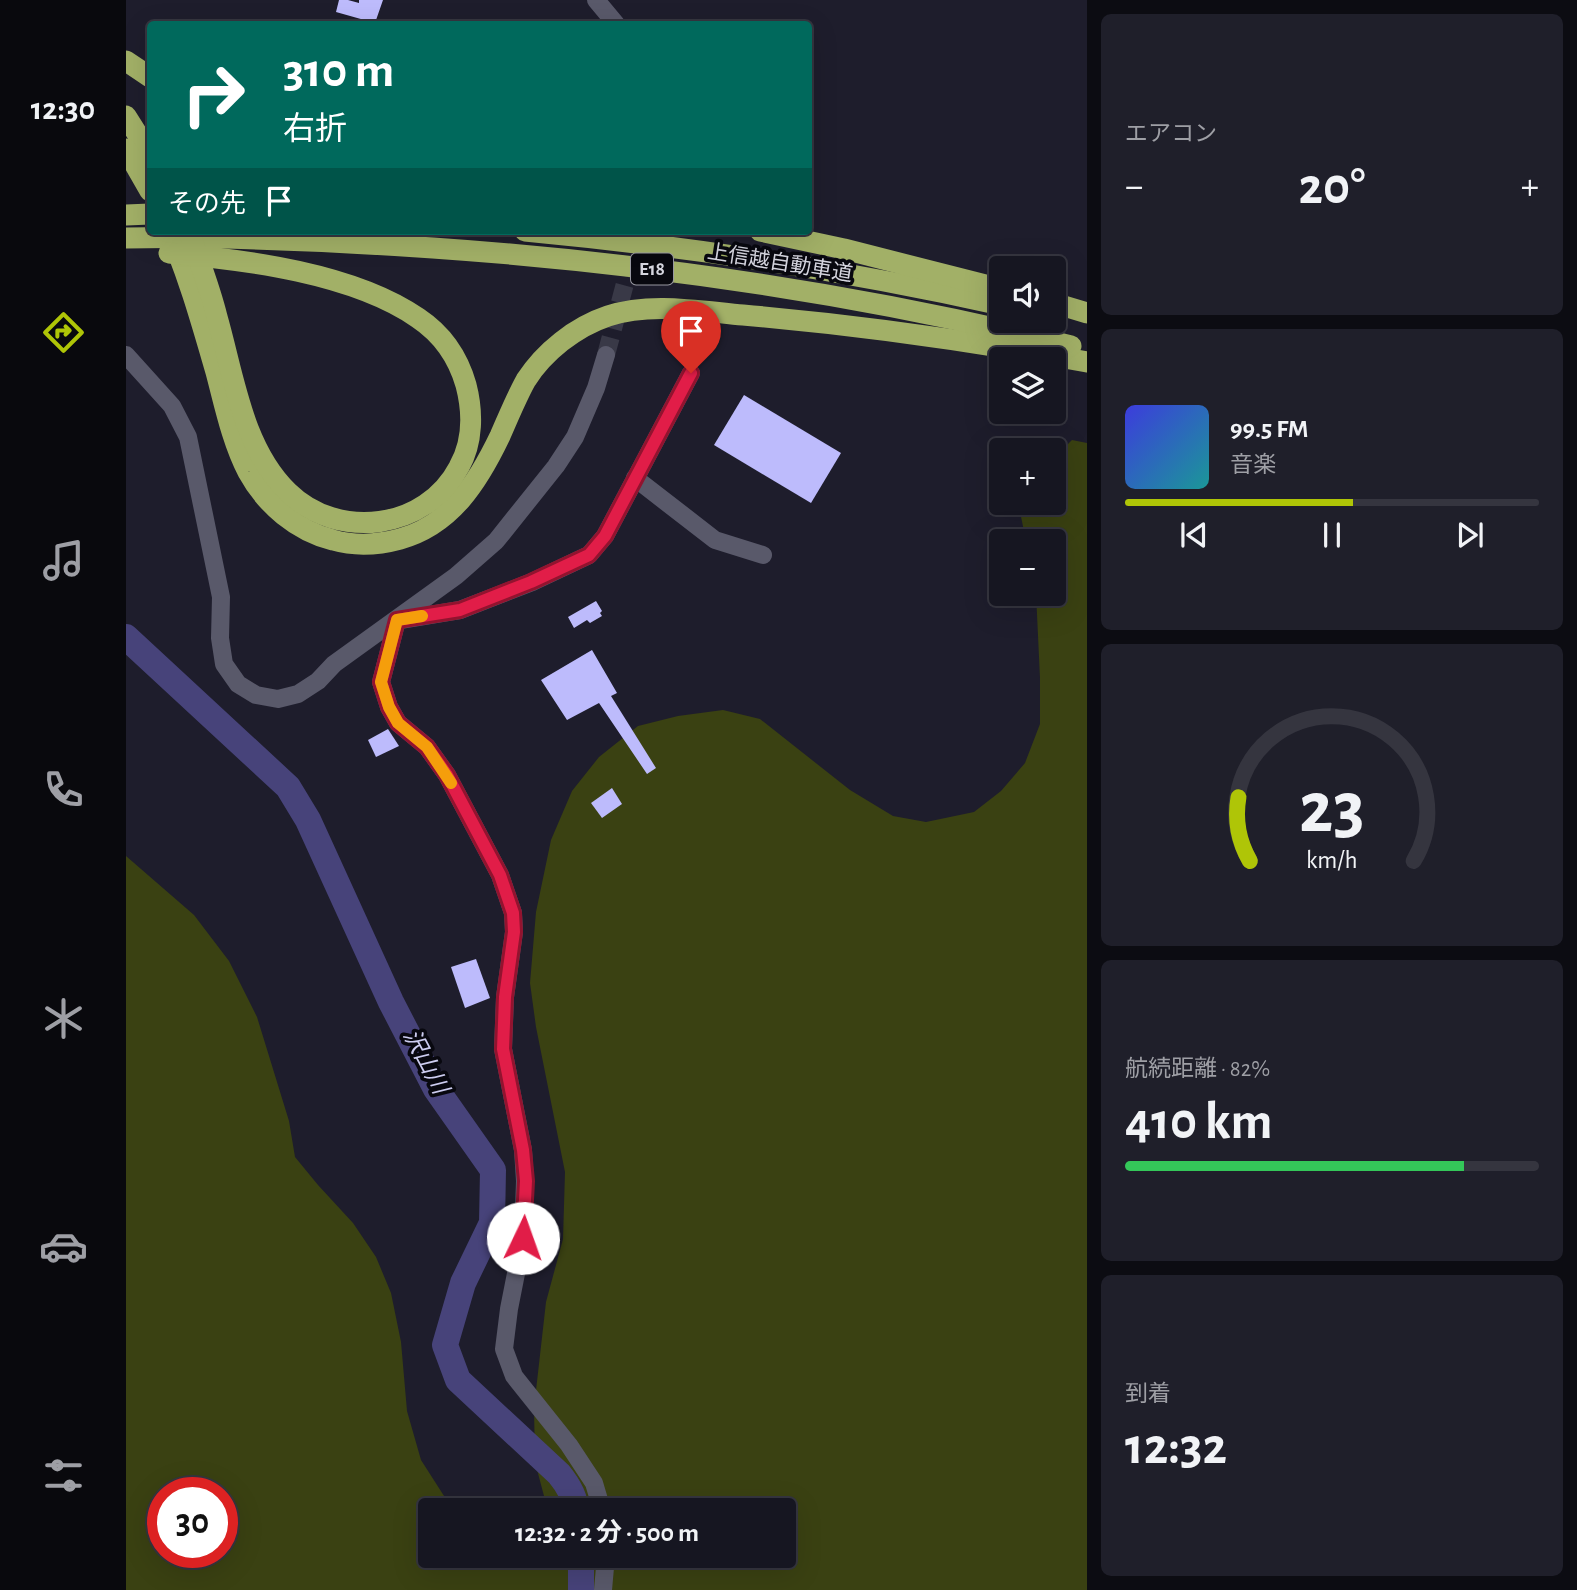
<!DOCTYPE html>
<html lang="ja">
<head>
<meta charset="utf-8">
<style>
  body { margin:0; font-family:"Alegreya Sans","Noto Sans JP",sans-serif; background:#1f1f2a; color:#f1f3f6; height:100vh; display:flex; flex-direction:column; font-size:26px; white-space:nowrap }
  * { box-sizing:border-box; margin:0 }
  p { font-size:23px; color:#9e9fa5 }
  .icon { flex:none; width:38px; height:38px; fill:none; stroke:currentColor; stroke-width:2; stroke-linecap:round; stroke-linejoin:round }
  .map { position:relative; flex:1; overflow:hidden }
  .sheet { display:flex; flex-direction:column; gap:14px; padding:14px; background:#0c0c12; width:490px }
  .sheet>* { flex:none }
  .top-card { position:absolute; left:21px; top:21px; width:665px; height:214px; border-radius:7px; box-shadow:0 7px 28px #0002,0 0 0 2px #35353f; background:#00695c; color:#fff; overflow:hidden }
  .buttons { position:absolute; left:863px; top:256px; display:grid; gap:14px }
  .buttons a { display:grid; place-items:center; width:77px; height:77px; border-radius:7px; background:#161621; box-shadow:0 7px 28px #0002,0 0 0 2px #35353f; font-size:35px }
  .speed { position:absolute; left:21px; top:1477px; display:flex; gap:14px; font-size:35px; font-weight:700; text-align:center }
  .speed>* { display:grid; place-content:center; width:91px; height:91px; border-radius:50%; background:#161621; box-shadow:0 7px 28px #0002,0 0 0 2px #35353f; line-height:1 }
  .speed .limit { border:10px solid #d22; background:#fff; color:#111 }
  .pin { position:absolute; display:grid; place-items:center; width:60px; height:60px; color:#fff; margin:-72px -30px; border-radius:50% 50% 50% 0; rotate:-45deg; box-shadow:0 0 7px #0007 }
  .pin .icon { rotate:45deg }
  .me { position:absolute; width:77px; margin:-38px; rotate:3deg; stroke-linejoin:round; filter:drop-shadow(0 0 5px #0008) }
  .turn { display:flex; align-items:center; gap:24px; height:147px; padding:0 21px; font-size:32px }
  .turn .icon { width:91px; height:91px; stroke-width:2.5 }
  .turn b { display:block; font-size:49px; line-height:60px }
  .then { display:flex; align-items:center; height:66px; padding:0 21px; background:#0003; gap:14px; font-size:26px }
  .big { font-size:52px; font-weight:700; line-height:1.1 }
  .sheet .widget { flex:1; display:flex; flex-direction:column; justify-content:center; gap:10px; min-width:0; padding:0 24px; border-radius:10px; background:#1f1f2a }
  .sheet .dial { align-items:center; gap:0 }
  .dial svg { height:182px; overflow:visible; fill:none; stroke:#35353f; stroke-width:7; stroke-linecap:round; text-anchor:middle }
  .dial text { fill:#f1f3f6; stroke:none }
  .song { display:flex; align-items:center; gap:21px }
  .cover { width:84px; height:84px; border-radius:10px; background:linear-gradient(135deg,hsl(240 70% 55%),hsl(180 70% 35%)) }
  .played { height:7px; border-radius:4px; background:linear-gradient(90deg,#afc507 55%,#35353f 55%) }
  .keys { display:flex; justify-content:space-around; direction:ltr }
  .heat { display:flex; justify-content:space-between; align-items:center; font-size:38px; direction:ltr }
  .charge { height:10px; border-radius:5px; background:linear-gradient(90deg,#34c759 82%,#35353f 0) }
  .trip { position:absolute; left:292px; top:1498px; width:378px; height:70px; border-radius:7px; background:#161621; box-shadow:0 7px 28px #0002,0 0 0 2px #35353f; font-weight:700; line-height:70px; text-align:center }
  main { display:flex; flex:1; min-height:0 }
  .menu { display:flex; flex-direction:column; width:126px; justify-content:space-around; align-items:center; background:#09090d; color:#9e9fa5 }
  .menu .icon { width:49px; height:49px }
  .menu .on { color:#afc507 }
  .menu b { font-size:32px; color:#f1f3f6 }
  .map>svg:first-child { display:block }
  .green { fill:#3a4112; fill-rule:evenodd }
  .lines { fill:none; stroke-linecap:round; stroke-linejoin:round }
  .river { stroke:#47437a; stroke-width:26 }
  .building { fill:#bdbbfc }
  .minor-tunnel { stroke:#393947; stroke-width:18; stroke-dasharray:18 9; stroke-linecap:butt }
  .minor { stroke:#59596a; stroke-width:18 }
  .highway { stroke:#a2b067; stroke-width:21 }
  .route-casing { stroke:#92132f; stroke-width:18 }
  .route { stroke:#e11d48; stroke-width:12 }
  .slow { stroke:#f59e0b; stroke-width:12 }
  .labels { text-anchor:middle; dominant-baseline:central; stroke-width:7; stroke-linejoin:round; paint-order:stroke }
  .shield { fill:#08080f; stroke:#9898a1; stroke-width:2 }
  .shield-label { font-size:19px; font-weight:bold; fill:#d5d5df }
  .street-label { font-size:21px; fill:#d5d5df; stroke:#08080f }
  .water-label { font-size:23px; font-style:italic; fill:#cdcdf0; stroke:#08080f }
</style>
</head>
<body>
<main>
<nav class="menu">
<b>12:30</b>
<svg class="icon on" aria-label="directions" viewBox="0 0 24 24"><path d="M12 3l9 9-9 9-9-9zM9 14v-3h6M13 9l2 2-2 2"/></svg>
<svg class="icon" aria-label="music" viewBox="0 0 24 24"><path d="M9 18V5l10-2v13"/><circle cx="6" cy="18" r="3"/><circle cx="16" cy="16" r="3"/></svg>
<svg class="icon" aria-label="phone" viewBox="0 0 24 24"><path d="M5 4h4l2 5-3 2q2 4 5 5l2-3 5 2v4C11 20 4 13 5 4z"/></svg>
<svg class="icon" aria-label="climate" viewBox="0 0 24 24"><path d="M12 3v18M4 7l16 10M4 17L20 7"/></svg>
<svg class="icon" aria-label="car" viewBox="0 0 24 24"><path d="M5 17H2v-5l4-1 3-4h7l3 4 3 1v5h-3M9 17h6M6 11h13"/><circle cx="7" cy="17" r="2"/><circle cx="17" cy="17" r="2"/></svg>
<svg class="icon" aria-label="filters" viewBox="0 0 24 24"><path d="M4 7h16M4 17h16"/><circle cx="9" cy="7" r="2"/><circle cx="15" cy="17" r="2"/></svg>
</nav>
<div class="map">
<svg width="961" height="1590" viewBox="0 0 961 1590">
  <rect width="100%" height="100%" fill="#1e1d2c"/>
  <path class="green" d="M946,440l15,3v1147h-961v-734l68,59 35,46 28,56 32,104 6,36 23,28 35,38 23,34 15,36 10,49 6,69 14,49 32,50h-23v46h354v-46h-241l1,-14 -9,-34 -1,-54 12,-106 17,-63 2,-67 -29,-145 -6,-44 6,-71 15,-72 21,-49 27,-34 39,-31 40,-10 45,-6 37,9 90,71 43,26 33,6 48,-10 27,-21 24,-28 15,-39v-46l-4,-85h18v-52h-28l-8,-39h36v-44zM37,1493h59v59h-59z"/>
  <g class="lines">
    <g class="river">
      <path d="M0,637l162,150 20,33 83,182 45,87 57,81 -1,53 -29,60 -18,62 13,35 101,94c9,11 16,22 17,36"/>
      <polyline points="455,1590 455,1556"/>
    </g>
  </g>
  <g class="building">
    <polygon points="213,0 222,0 233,3 233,0 257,0 249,23 210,12"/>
    <polygon points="618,395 715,453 685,503 588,445"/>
    <polygon points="470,601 476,611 474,613 476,616 464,623 461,620 448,628 442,617"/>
    <polygon points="466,650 491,693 485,696 530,768 521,774 473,703 441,720 415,680"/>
    <polygon points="262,729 273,746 250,757 242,740"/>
    <polygon points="486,788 496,804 476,818 465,803"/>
    <polygon points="350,959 364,998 339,1008 325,967"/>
  </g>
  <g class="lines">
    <polyline class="minor-tunnel" points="480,355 513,231"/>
    <g class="minor">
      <polyline points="470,0 490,24"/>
      <polyline points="0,355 46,406 62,437 95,597 94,638 98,664 112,684 130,695 152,699 172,694 192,681 208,664 330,576 370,541 430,466 449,437 470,388 480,355"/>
      <polyline points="509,478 589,540 637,555"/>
      <polyline points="271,620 255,682 263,707 272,723 301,747 321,775 374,875 387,913 388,932 379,997 377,1049 397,1150 399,1181 397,1238 383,1309 378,1349 388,1376 443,1445 468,1483 476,1510"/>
      <polyline points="274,620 334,610 406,582 463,555 479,536 565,373"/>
      <polyline points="477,1590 480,1556"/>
    </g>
    <g class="highway">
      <polyline points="0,61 24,77"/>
      <polyline points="0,116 24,154"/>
      <polyline points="0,149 24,191"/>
      <polyline points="0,215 24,214"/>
      <path d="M43,231c20,46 33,93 47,141 9,34 16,69 32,100 18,33 49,59 85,68 21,6 45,5 67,-1 51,-14 78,-57 100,-103 8,-18 16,-38 26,-56 18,-28 49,-53 82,-64 42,-14 91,-5 135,-1 115,10 230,26 344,47"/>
      <path d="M399,231c160,15 319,39 476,74"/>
      <polyline points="634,231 718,249 875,289"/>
      <path d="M0,238c102,-2 205,3 307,10 215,15 429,46 638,98"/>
      <path d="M43,253c77,7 184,20 249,65 24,16 40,39 48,67 7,27 7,57 -7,82 -33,63 -121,74 -171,25 -46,-45 -54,-116 -71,-175 -7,-29 -18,-57 -28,-85v-1"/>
      <polyline points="928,303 961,313"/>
    </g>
  </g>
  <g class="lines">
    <defs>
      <polyline id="route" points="397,1238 400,1181 397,1150 377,1049 379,997 388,932 387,913 374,875 321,775 301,747 272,723 263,707 255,682 271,620 334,610 405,582 463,555 479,536 565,373"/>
    </defs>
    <use href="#route" class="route-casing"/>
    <use href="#route" class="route"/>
    <polyline class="slow" points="296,616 271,620 255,682 263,707 272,723 301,747 325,783"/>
  </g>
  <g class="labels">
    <rect class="shield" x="505" y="253.5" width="42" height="31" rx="5"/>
    <g class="shield-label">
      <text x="526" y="269">E18</text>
    </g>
    <g class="street-label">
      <text transform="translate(654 263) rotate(9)">上信越自動車道</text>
    </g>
    <g class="water-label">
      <text transform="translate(299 1062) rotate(62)">沢山川</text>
    </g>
  </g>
</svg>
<div class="buttons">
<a><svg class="icon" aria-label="sound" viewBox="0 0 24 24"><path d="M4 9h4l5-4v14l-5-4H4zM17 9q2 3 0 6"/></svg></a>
<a><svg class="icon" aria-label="layers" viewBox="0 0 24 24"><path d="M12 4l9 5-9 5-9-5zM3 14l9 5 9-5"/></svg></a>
<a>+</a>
<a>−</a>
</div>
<div class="speed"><div class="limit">30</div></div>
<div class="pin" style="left:565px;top:373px;background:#d93025"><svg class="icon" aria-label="arrive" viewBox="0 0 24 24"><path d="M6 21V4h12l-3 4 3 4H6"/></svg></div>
<svg class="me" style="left:397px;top:1238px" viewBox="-20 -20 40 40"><circle r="19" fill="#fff"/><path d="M0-13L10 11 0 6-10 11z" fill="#e11d48"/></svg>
<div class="trip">12:32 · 2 分 · 500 m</div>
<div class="top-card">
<div class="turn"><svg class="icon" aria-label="right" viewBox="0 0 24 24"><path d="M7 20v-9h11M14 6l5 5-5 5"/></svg><div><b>310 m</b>右折</div></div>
<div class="then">その先<svg class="icon" aria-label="arrive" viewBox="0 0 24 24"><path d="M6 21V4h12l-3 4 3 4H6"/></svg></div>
</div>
</div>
<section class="sheet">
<div class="widget"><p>エアコン</p>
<div class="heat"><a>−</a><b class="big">20°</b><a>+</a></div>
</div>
<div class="widget">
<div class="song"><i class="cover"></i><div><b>99.5 FM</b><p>音楽</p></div></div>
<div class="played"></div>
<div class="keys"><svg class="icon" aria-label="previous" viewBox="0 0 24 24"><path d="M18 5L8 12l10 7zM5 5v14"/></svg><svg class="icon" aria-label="pause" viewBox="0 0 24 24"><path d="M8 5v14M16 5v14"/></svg><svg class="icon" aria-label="next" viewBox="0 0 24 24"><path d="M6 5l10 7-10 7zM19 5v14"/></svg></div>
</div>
<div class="widget dial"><svg viewBox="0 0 100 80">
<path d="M14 69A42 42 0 1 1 86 69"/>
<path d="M14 69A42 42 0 0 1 9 41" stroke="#afc507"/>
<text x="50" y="56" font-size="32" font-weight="700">23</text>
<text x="50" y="72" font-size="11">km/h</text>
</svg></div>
<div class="widget"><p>航続距離 · 82%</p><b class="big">410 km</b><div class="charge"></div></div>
<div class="widget"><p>到着</p><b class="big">12:32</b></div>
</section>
</main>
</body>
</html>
